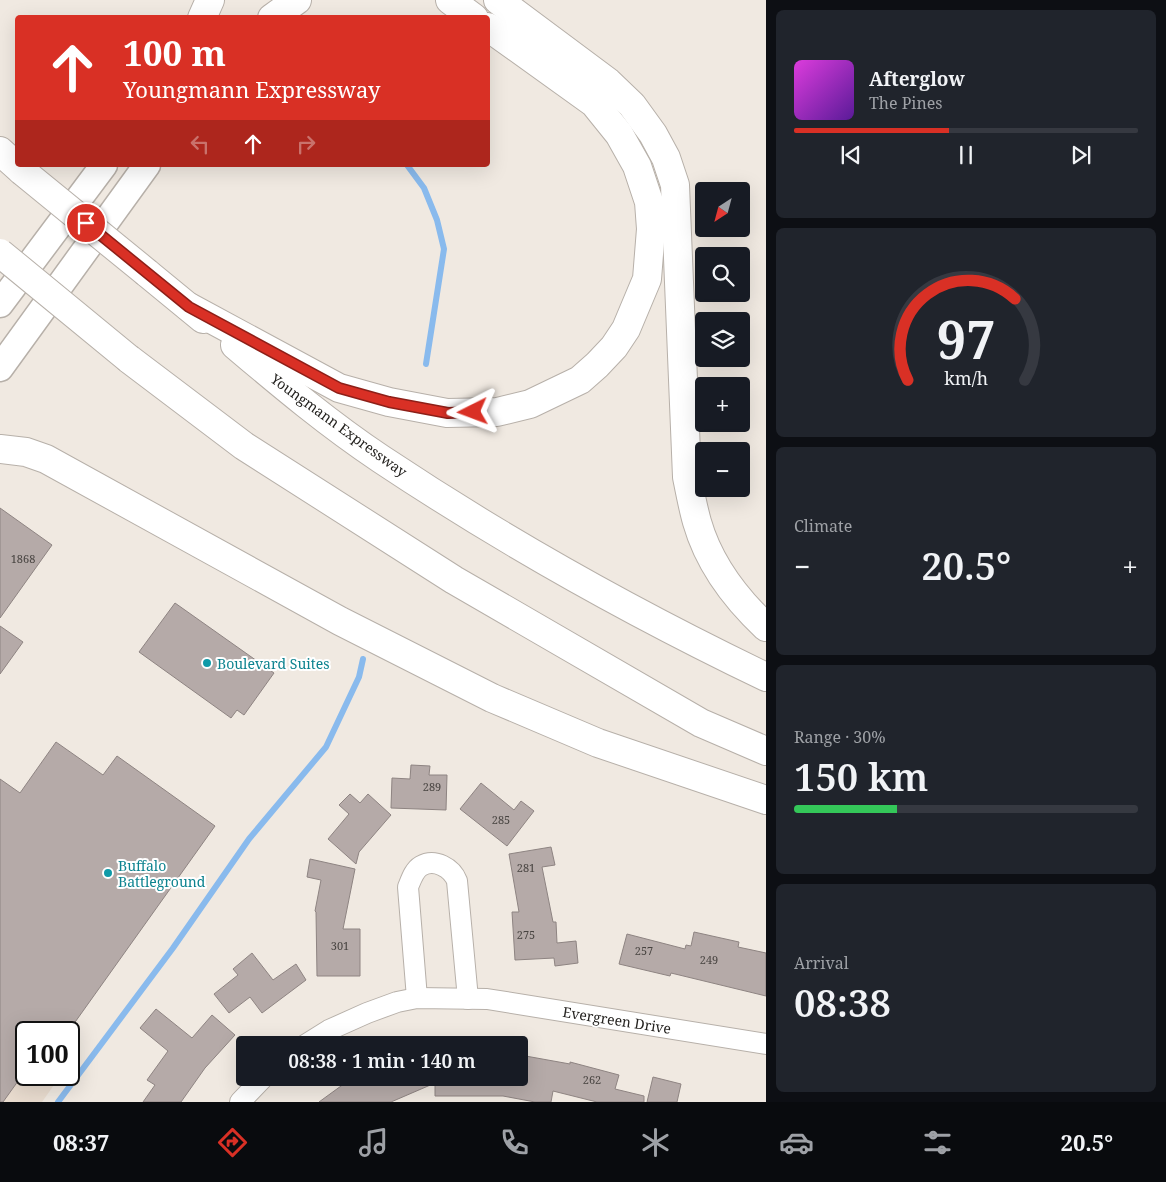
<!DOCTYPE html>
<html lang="en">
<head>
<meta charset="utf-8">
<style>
  body { margin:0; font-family:"Noto Serif",serif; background:#20242c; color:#f1f3f6; height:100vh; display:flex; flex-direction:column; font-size:19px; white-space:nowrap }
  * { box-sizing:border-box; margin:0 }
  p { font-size:16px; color:#9ea1a6 }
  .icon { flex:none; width:28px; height:28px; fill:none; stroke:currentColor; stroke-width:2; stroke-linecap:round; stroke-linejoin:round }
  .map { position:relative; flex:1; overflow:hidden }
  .drawer { display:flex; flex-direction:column; gap:10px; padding:10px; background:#0d0f14; width:400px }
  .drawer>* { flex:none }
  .hud { position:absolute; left:15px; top:15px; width:475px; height:152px; border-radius:5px; box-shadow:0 5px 20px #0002; background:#d93025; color:#fff; overflow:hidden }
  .needle { width:32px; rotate:216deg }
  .fabs { position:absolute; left:695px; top:182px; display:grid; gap:10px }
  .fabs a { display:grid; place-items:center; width:55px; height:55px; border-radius:5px; background:#171b24; box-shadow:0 5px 20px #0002; font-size:25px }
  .speed { position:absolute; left:15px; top:1021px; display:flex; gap:10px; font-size:25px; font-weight:700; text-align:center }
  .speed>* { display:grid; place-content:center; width:65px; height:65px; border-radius:50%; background:#171b24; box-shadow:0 5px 20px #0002; line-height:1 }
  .speed .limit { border:2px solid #111; border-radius:8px; background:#fff; color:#111 }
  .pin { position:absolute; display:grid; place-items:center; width:42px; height:42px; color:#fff; margin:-21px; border:2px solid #fff; border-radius:50%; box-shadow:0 1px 5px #0007 }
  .me { position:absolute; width:55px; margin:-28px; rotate:267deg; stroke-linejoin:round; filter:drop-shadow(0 0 4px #0008) }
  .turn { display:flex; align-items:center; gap:18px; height:105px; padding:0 25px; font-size:22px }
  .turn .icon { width:65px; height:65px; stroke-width:2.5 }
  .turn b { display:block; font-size:35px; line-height:42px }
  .lanes { display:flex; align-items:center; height:48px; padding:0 25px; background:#0003; justify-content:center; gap:25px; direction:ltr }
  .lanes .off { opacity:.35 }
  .big { font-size:38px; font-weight:600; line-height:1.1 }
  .drawer .tile { flex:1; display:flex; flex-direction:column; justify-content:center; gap:8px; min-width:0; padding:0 18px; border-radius:8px; background:#20242c }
  .drawer .dial { align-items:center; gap:0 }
  .dial svg { height:130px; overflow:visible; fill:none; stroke:#363941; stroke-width:7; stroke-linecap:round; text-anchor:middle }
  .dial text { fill:#f1f3f6; stroke:none }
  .song { display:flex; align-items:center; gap:15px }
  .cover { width:60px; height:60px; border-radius:8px; background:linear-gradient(135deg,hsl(300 70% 55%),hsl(270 70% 35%)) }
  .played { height:5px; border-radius:2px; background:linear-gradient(90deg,#d93025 45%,#363941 45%) }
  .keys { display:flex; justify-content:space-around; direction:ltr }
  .heat { display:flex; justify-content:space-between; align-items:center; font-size:28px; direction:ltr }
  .charge { height:8px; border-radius:4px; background:linear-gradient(90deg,#34c759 30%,#363941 0) }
  .trip { position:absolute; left:236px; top:1036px; width:292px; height:50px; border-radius:5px; background:#171b24; box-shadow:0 5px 20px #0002; font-weight:600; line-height:50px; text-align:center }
  .dock { display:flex; height:80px; justify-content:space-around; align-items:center; background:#090b0e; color:#9ea1a6 }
  .dock .icon { width:35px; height:35px }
  .dock .active { color:#d93025 }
  .dock b { font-size:22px; color:#f1f3f6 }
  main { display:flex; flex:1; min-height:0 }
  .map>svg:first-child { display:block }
  .built { fill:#e9dccf }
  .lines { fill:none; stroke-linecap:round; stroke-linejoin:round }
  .stream { stroke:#89baed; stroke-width:6 }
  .building { fill:#b5aaa8; stroke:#8e8482 }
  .minor-casing { stroke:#b7b0a9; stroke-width:22 }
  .major-casing { stroke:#b7b0a9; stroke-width:29 }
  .highway-casing { stroke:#b7b0a9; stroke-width:30 }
  .minor { stroke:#fff; stroke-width:20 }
  .major { stroke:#fff; stroke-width:26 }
  .highway { stroke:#fff; stroke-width:28 }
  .highway-bridge-casing { stroke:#b7b0a9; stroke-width:30; stroke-linecap:butt }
  .highway-bridge { stroke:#fff; stroke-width:28 }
  .route-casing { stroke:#8d1f18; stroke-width:12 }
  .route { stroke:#d93025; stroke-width:9 }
  .culture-dot { fill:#0f9aa8; stroke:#fff; stroke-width:2 }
  .labels { text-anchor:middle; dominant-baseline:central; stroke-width:4; stroke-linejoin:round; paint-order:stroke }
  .number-label { font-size:11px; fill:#484441 }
  .street-label { font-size:14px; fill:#24221f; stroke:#fff }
  .culture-label { font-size:14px; fill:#0d838f; stroke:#fff; text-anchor:start }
</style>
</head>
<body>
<main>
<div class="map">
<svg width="766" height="1102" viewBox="0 0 766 1102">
  <rect width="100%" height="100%" fill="#f0e9e1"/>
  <polygon class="built" points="0,1041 26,1060 26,1075 47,1075 56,1082 42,1102 0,1102"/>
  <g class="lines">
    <g class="stream">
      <polyline points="407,165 424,188 437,220 444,249 426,364"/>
      <polyline points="58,1102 173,948 249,839 326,747 359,677 363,659"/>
    </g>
  </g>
  <g class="building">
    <polygon points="0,508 52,545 0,618"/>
    <polygon points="175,603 274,673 244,715 237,710 231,718 139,652"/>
    <polygon points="0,626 23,642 0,674"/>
    <polygon points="56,742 103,775 117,756 215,826 68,1032 26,1032 26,1070 3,1102 0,1102 0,779 20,793"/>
    <polygon points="411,765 430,766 429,775 447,775 446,810 391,808 392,778 410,779"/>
    <polygon points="481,783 514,810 521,801 534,811 507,846 460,809"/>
    <polygon points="350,794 360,803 368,794 391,815 359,852 356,864 328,839 349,814 339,805"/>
    <polygon points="551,847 555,865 542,867 553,922 556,922 557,943 576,941 578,963 555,966 554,958 515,960 512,912 519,912 509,854"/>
    <polygon points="310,859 355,869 343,929 360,929 360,976 317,976 316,912 315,911 321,880 307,877"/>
    <polygon points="694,932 739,942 738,947 766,953 766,996 671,973 670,976 619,964 627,934 685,949 686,945 691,946"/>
    <polygon points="252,953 273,980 296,964 306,980 262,1013 250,997 229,1013 214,994 238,975 233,969"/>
    <polygon points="156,1009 192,1038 212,1015 235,1035 205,1068 181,1102 143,1102 155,1085 147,1080 168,1051 140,1028"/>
    <polygon points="520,1055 570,1064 570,1062 619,1075 615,1089 644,1096 644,1102 597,1102 553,1091 551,1102 535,1102 503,1096 435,1096 435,1083 391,1102 319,1102 352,1078 520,1078"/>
    <polygon points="653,1077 681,1084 677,1102 647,1102"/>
  </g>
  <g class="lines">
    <defs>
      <g id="minor">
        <path d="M417,998l-9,-111c3,-7 6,-17 13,-21 14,-8 31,2 36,15l11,118"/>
        <polyline points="305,1045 329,1030 367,1013 397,1002 417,998 487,999 766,1044"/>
        <polyline points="240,1102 263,1078"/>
      </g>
      <g id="major">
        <polyline points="0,304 104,165"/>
        <polyline points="0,368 147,165"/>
      </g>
      <g id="highway">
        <polyline points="450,0 474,18"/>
        <path d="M498,0l110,82 24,23 21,29 13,24 9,27 12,292c3,15 6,31 10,45 12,42 38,76 69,105"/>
        <polyline points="202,18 210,0"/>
        <polyline points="272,18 297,0"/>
        <polyline points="0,151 22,171"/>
        <polyline points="147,273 203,319"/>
        <polyline points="189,307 339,388 389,402 447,413 497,412 530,404 580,380 597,365 614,347 626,329 647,279 651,229 649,202 637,166 619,134 594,103 488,27"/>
        <path d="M235,345c47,40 95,80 146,114 123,82 252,154 385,218"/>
        <polyline points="129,359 244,446 454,580 701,723 766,751"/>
        <polyline points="0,449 26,452 46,459 340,621 492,698 598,743 766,800"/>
      </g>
    </defs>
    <use href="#minor" class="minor-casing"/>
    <use href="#major" class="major-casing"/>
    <use href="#highway" class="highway-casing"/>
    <use href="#minor" class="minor"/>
    <use href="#major" class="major"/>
    <use href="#highway" class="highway"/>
    <defs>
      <g id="highway-bridge">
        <polyline points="22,171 147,273"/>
        <polyline points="0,253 129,359"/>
      </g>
    </defs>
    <use href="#highway-bridge" class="highway-bridge-casing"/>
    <use href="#highway-bridge" class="highway-bridge"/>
  </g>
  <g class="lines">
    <defs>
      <polyline id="route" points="86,223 189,307 339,388 389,402 448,413 473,412"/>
    </defs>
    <use href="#route" class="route-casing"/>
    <use href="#route" class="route"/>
  </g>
  <g class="culture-dot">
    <circle cx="207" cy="663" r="5"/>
    <circle cx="108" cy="873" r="5"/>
  </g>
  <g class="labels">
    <g class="number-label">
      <text x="23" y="558">1868</text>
      <text x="432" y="786">289</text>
      <text x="501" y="819">285</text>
      <text x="526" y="867">281</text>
      <text x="526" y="934">275</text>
      <text x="340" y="945">301</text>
      <text x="644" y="950">257</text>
      <text x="709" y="959">249</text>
      <text x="592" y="1079">262</text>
    </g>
    <g class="street-label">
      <text transform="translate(339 425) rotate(36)">Youngmann Expressway</text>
      <text transform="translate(617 1020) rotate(9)">Evergreen Drive</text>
    </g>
    <g class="culture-label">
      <text x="217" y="663">Boulevard Suites</text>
      <text x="118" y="865">Buffalo<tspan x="118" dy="16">Battleground</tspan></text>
    </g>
  </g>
</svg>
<div class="fabs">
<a><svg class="needle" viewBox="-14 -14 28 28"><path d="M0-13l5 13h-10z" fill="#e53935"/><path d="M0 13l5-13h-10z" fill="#9ea1a6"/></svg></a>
<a><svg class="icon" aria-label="search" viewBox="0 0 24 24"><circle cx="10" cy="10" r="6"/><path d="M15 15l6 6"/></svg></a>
<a><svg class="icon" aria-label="layers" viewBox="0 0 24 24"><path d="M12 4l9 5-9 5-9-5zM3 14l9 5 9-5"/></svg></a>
<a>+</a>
<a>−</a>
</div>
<div class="speed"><div class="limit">100</div></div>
<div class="pin" style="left:86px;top:223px;background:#d93025"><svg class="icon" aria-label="arrive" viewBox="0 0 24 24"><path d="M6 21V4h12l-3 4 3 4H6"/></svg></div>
<svg class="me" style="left:473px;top:412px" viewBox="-20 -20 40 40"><path d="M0-17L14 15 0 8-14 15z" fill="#d93025" stroke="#fff" stroke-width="4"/></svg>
<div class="trip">08:38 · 1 min · 140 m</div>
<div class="hud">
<div class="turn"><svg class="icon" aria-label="ahead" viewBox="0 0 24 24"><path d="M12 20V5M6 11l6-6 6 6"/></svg><div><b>100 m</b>Youngmann Expressway</div></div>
<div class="lanes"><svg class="icon off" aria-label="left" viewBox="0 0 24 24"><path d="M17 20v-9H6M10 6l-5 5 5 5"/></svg><svg class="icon" aria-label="ahead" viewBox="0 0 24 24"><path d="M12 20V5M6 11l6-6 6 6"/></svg><svg class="icon off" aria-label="right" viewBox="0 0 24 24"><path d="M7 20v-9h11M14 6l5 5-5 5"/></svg></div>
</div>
</div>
<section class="drawer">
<div class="tile">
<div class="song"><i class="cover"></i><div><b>Afterglow</b><p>The Pines</p></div></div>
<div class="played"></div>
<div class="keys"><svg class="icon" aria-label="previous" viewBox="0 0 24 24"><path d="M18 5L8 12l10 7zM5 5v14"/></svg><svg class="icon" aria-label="pause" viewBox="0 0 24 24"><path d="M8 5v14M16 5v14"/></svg><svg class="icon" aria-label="next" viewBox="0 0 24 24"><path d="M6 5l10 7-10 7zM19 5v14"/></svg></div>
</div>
<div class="tile dial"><svg viewBox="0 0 100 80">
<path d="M14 69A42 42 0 1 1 86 69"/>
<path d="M14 69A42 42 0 0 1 80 19" stroke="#d93025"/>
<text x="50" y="56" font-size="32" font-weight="700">97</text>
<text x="50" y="72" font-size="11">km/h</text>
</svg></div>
<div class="tile"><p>Climate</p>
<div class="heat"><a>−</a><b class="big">20.5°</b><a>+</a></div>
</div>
<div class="tile"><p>Range · 30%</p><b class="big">150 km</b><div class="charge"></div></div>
<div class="tile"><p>Arrival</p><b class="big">08:38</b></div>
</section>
</main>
<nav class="dock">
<b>08:37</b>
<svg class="icon active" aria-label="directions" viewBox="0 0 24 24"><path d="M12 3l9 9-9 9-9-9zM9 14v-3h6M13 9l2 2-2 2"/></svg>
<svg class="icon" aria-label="music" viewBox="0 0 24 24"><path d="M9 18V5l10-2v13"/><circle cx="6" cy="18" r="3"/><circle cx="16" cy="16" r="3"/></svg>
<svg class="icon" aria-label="phone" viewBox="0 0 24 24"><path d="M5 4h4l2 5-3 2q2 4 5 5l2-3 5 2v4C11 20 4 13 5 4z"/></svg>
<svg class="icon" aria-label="climate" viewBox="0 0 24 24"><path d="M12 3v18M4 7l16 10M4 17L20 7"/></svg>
<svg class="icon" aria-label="car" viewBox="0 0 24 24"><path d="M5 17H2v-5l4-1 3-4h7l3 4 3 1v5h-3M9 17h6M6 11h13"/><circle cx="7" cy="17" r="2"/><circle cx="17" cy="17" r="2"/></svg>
<svg class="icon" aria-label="filters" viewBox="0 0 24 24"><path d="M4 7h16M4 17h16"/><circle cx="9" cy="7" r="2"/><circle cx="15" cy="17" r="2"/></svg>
<b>20.5°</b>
</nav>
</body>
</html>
